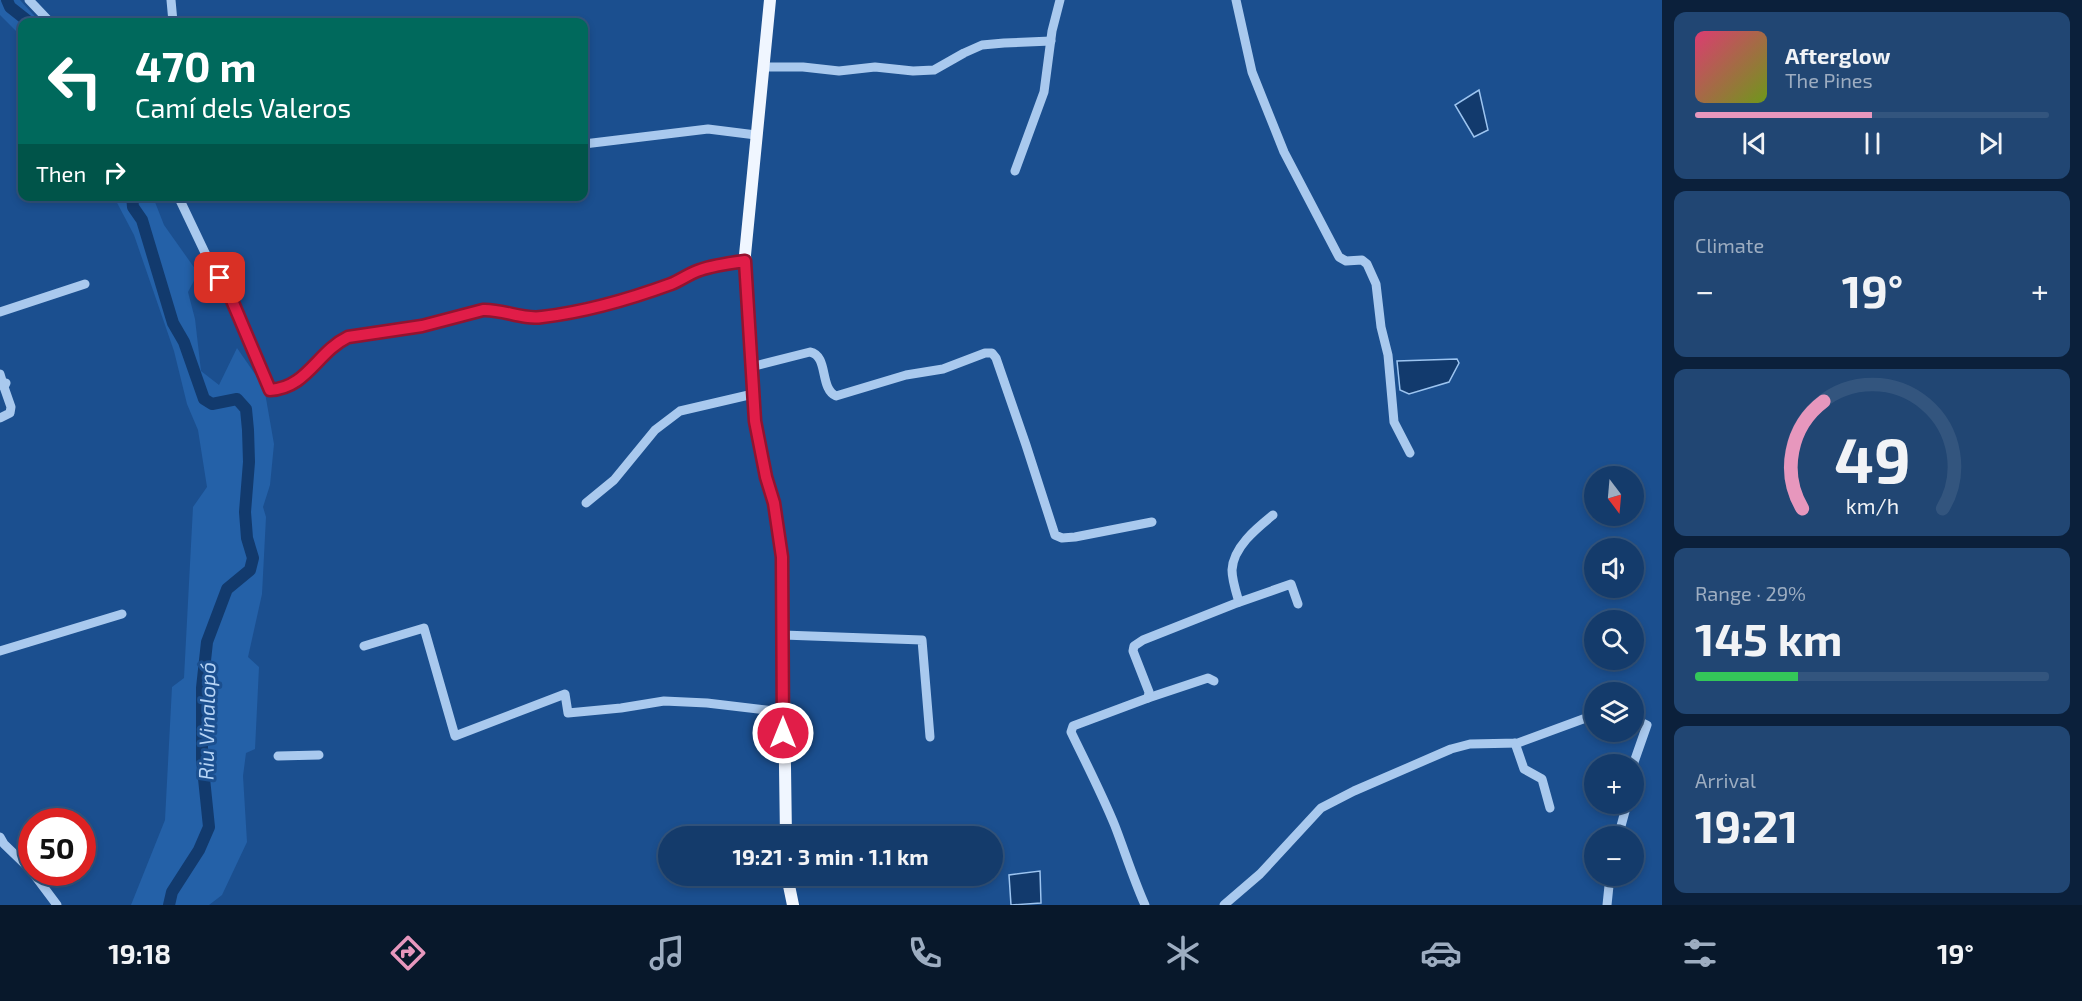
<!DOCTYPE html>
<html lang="en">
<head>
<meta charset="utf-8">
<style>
  body { margin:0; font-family:"Exo 2",sans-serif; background:#214673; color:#f1f3f6; height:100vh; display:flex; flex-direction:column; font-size:22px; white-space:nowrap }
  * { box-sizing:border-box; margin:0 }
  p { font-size:20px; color:#9dadc1 }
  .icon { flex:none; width:33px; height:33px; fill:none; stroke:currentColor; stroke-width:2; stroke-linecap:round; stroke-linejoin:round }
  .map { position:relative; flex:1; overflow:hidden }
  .side { display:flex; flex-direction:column; gap:12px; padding:12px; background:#0b203b; width:420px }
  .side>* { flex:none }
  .guide { position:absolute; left:18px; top:18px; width:570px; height:183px; border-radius:12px; box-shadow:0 3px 9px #0003,0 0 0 2px #33557e; background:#00695c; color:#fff; overflow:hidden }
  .needle { width:39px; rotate:164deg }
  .controls { position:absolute; left:1584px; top:466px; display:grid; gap:12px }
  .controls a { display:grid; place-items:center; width:60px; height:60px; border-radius:50%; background:#143b6b; box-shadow:0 3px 9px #0003,0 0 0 2px #33557e; font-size:30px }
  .speed { position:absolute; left:18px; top:808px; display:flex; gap:12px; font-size:30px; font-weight:700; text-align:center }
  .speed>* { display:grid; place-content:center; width:78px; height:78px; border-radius:50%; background:#143b6b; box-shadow:0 3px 9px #0003,0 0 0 2px #33557e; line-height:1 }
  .speed .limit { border:9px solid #d22; background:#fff; color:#111 }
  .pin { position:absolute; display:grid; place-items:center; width:51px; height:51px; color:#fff; margin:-26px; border-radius:12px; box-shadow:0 3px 9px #0006 }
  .me { position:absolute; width:66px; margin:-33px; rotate:0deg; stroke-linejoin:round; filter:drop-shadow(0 0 4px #0008) }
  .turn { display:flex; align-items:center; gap:21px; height:126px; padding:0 18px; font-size:27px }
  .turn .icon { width:78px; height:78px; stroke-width:2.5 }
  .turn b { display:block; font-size:42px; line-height:51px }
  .then { display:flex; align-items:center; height:57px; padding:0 18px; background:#0003; gap:12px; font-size:22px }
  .big { font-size:45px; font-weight:700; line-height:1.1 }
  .side .card { flex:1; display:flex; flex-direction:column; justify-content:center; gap:9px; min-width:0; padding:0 21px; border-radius:12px; background:#214673 }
  .side .dial { align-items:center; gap:0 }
  .dial svg { height:156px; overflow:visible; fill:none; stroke:#33557e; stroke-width:7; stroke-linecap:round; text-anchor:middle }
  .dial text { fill:#f1f3f6; stroke:none }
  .song { display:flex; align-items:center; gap:18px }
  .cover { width:72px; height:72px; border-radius:9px; background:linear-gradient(135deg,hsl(340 70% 55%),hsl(80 70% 35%)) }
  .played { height:6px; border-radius:3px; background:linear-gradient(90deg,#e797bd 50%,#33557e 50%) }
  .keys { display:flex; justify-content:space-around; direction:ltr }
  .heat { display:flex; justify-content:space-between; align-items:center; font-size:33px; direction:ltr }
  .charge { height:9px; border-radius:4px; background:linear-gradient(90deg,#34c759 29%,#33557e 0) }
  .trip { position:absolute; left:658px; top:826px; width:345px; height:60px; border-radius:30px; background:#143b6b; box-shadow:0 3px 9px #0003,0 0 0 2px #33557e; font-weight:700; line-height:60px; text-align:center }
  .menu { display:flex; height:96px; justify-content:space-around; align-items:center; background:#08182b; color:#9dadc1 }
  .menu .icon { width:42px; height:42px }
  .menu .on { color:#e797bd }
  .menu b { font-size:27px; color:#f1f3f6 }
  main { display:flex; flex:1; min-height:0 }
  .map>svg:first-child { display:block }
  .green { fill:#2461a8 }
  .water { fill:#123a6d; stroke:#9cc4f0; stroke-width:1.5 }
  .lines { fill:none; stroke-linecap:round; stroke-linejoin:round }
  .river { stroke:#123a6d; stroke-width:12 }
  .minor { stroke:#a9c9ee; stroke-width:9 }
  .major { stroke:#f0f6ff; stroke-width:12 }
  .route-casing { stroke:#92132f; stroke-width:15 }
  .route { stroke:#e11d48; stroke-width:10 }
  .labels { text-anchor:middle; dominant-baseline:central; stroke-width:6; stroke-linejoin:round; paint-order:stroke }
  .water-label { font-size:21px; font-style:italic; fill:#b5d3f5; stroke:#1b4f8f }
</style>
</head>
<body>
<main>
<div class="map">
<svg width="1662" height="905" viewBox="0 0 1662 905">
  <rect width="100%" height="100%" fill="#1b4f8f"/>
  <g class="green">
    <polygon points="0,0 20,0 40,22 22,22 22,37 0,15"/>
    <polygon points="114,197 153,197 164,225 198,273 188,292 195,319 201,371 219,385 237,348 264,387 274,444 270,485 263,507 266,517 262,594 248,657 259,667 255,749 246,753 243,776 247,842 222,895 209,905 131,905 165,820 172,687 184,678 193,507 207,487 198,430 187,404 174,351 134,235"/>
  </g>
  <g class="water">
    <polygon points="1479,90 1488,130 1474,137 1455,105"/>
    <polygon points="1457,359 1459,363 1449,382 1409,394 1400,390 1397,361"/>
    <polygon points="1040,871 1041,903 1011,905 1009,875"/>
  </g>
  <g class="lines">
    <g class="river">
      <polyline points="7,0 10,7 29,22"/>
      <polyline points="132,196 133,207 142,220 173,323 184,342 204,399 212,404 237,399 246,409 248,430 249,462 245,512 247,538 253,558 250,570 227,589 207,642 202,688 202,759 209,827 199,850 172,892 169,905"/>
    </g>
    <g class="minor">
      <polyline points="29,0 50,22"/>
      <polyline points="171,0 173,22"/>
      <polyline points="1236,0 1252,72 1284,152 1339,257 1346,261 1362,260 1367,264 1376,284 1381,327 1388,355 1394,422 1410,453"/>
      <polyline points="763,67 803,67 839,71 875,67 913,71 934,70 964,53 982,45 1004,43 1051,41"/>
      <polyline points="584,144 708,129 756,135"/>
      <polyline points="1015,171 1044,92 1052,31 1060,0"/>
      <path d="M178,196l30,63 23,39 39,92c36,-2 48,-39 78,-53l74,-12 61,-15h10l29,7 18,1 94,-22 39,-13 25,-13 47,-9"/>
      <polyline points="0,312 85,284"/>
      <path d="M751,367l59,-15c19,4 9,36 26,44l70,-21 37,-6 42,-16h7l4,5 30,87 29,90 7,3 13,-1 77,-15"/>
      <polyline points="0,374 4,387"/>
      <polyline points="0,418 10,413 11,407 4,387 6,383"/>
      <polyline points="586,503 614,480 655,430 680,411 753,394"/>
      <path d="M1239,602c-3,-10 -7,-22 -7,-32 1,-23 25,-42 41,-55"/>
      <polyline points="783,635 922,640 930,737"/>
      <polyline points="364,646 424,628 455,736 565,694 568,713 621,708 664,701 707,703 783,712"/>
      <polyline points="0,651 122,614"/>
      <polyline points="1148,698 1208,678 1214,681"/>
      <polyline points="1515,743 1524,769 1542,779 1550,808"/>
      <polyline points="278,756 319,755"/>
      <polyline points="1633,765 1647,725 1634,719"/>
      <polyline points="0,837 4,844 32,871"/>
      <polyline points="1618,837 1627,804"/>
      <polyline points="33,873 57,905"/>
      <path d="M1145,905c-12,-27 -20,-53 -30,-79 -13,-32 -29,-63 -44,-94l2,-6 75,-28 1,-6 -16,-41 1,-5 9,-6 91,-36 57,-20 7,20"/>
      <polyline points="1224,905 1260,874 1321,808 1354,791 1451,749 1470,744 1518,743 1594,715"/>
      <polyline points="1607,905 1610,876"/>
    </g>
    <g class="major">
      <polyline points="770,0 745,255 755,421 766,477 774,503 782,557 786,837"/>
      <polyline points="787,876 793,905"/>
    </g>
  </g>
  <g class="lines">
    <defs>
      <path id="route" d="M220,278l11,20 39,92c37,-2 47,-38 78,-53l74,-11 61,-16c20,-1 39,10 59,7 43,-5 88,-18 129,-33 10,-4 19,-11 29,-14 14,-5 30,-7 45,-9l10,160 11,56 8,26 8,54 1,176"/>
    </defs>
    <use href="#route" class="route-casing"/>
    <use href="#route" class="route"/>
  </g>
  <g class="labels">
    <g class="water-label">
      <text transform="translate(206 721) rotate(-89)">Riu Vinalopó</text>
    </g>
  </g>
</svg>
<div class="controls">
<a><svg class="needle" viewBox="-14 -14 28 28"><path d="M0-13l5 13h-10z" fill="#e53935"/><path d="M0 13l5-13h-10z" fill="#9dadc1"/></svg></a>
<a><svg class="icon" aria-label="sound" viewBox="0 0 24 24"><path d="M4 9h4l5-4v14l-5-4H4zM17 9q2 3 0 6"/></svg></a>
<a><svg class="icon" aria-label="search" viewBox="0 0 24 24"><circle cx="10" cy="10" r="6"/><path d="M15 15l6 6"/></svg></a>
<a><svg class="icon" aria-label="layers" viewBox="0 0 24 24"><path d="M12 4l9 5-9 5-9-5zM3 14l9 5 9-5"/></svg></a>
<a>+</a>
<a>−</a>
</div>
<div class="speed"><div class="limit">50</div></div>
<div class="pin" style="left:220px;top:278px;background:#d93025"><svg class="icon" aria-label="arrive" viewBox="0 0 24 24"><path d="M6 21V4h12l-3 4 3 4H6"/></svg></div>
<svg class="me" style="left:783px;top:733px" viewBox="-20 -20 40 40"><circle r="17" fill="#e11d48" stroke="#fff" stroke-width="3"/><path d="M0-11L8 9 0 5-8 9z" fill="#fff"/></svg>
<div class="trip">19:21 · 3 min · 1.1 km</div>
<div class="guide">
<div class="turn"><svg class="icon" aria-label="left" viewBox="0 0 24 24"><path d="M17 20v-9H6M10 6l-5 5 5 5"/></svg><div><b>470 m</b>Camí dels Valeros</div></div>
<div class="then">Then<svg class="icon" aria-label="right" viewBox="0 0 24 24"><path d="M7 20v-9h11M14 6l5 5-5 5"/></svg></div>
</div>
</div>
<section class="side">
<div class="card">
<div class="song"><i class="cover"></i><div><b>Afterglow</b><p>The Pines</p></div></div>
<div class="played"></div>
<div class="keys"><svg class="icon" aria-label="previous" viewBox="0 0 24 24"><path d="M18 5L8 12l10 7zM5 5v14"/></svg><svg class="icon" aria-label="pause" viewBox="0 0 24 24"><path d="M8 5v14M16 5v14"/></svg><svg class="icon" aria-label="next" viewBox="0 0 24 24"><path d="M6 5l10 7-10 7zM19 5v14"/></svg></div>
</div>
<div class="card"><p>Climate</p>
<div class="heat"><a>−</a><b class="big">19°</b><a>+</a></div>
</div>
<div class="card dial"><svg viewBox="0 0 100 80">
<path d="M14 69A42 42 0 1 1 86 69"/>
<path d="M14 69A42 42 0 0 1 25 14" stroke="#e797bd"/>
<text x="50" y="56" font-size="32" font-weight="700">49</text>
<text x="50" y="72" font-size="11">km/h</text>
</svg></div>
<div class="card"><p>Range · 29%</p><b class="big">145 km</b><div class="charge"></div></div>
<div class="card"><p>Arrival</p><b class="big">19:21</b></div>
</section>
</main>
<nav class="menu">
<b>19:18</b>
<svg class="icon on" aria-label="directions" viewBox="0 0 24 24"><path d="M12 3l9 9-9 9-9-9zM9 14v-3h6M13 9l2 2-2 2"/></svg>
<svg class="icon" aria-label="music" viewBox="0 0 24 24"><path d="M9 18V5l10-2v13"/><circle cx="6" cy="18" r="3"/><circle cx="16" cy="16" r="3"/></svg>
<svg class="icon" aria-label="phone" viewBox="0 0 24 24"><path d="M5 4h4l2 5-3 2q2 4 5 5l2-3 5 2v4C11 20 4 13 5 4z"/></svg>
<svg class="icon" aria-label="climate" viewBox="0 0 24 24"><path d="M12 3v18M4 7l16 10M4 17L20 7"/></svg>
<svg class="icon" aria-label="car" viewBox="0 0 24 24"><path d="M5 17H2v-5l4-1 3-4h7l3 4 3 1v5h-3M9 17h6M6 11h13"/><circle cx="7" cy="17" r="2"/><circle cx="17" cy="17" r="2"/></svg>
<svg class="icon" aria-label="filters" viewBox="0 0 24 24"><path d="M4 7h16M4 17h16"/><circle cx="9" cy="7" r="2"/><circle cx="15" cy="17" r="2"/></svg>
<b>19°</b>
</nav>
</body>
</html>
